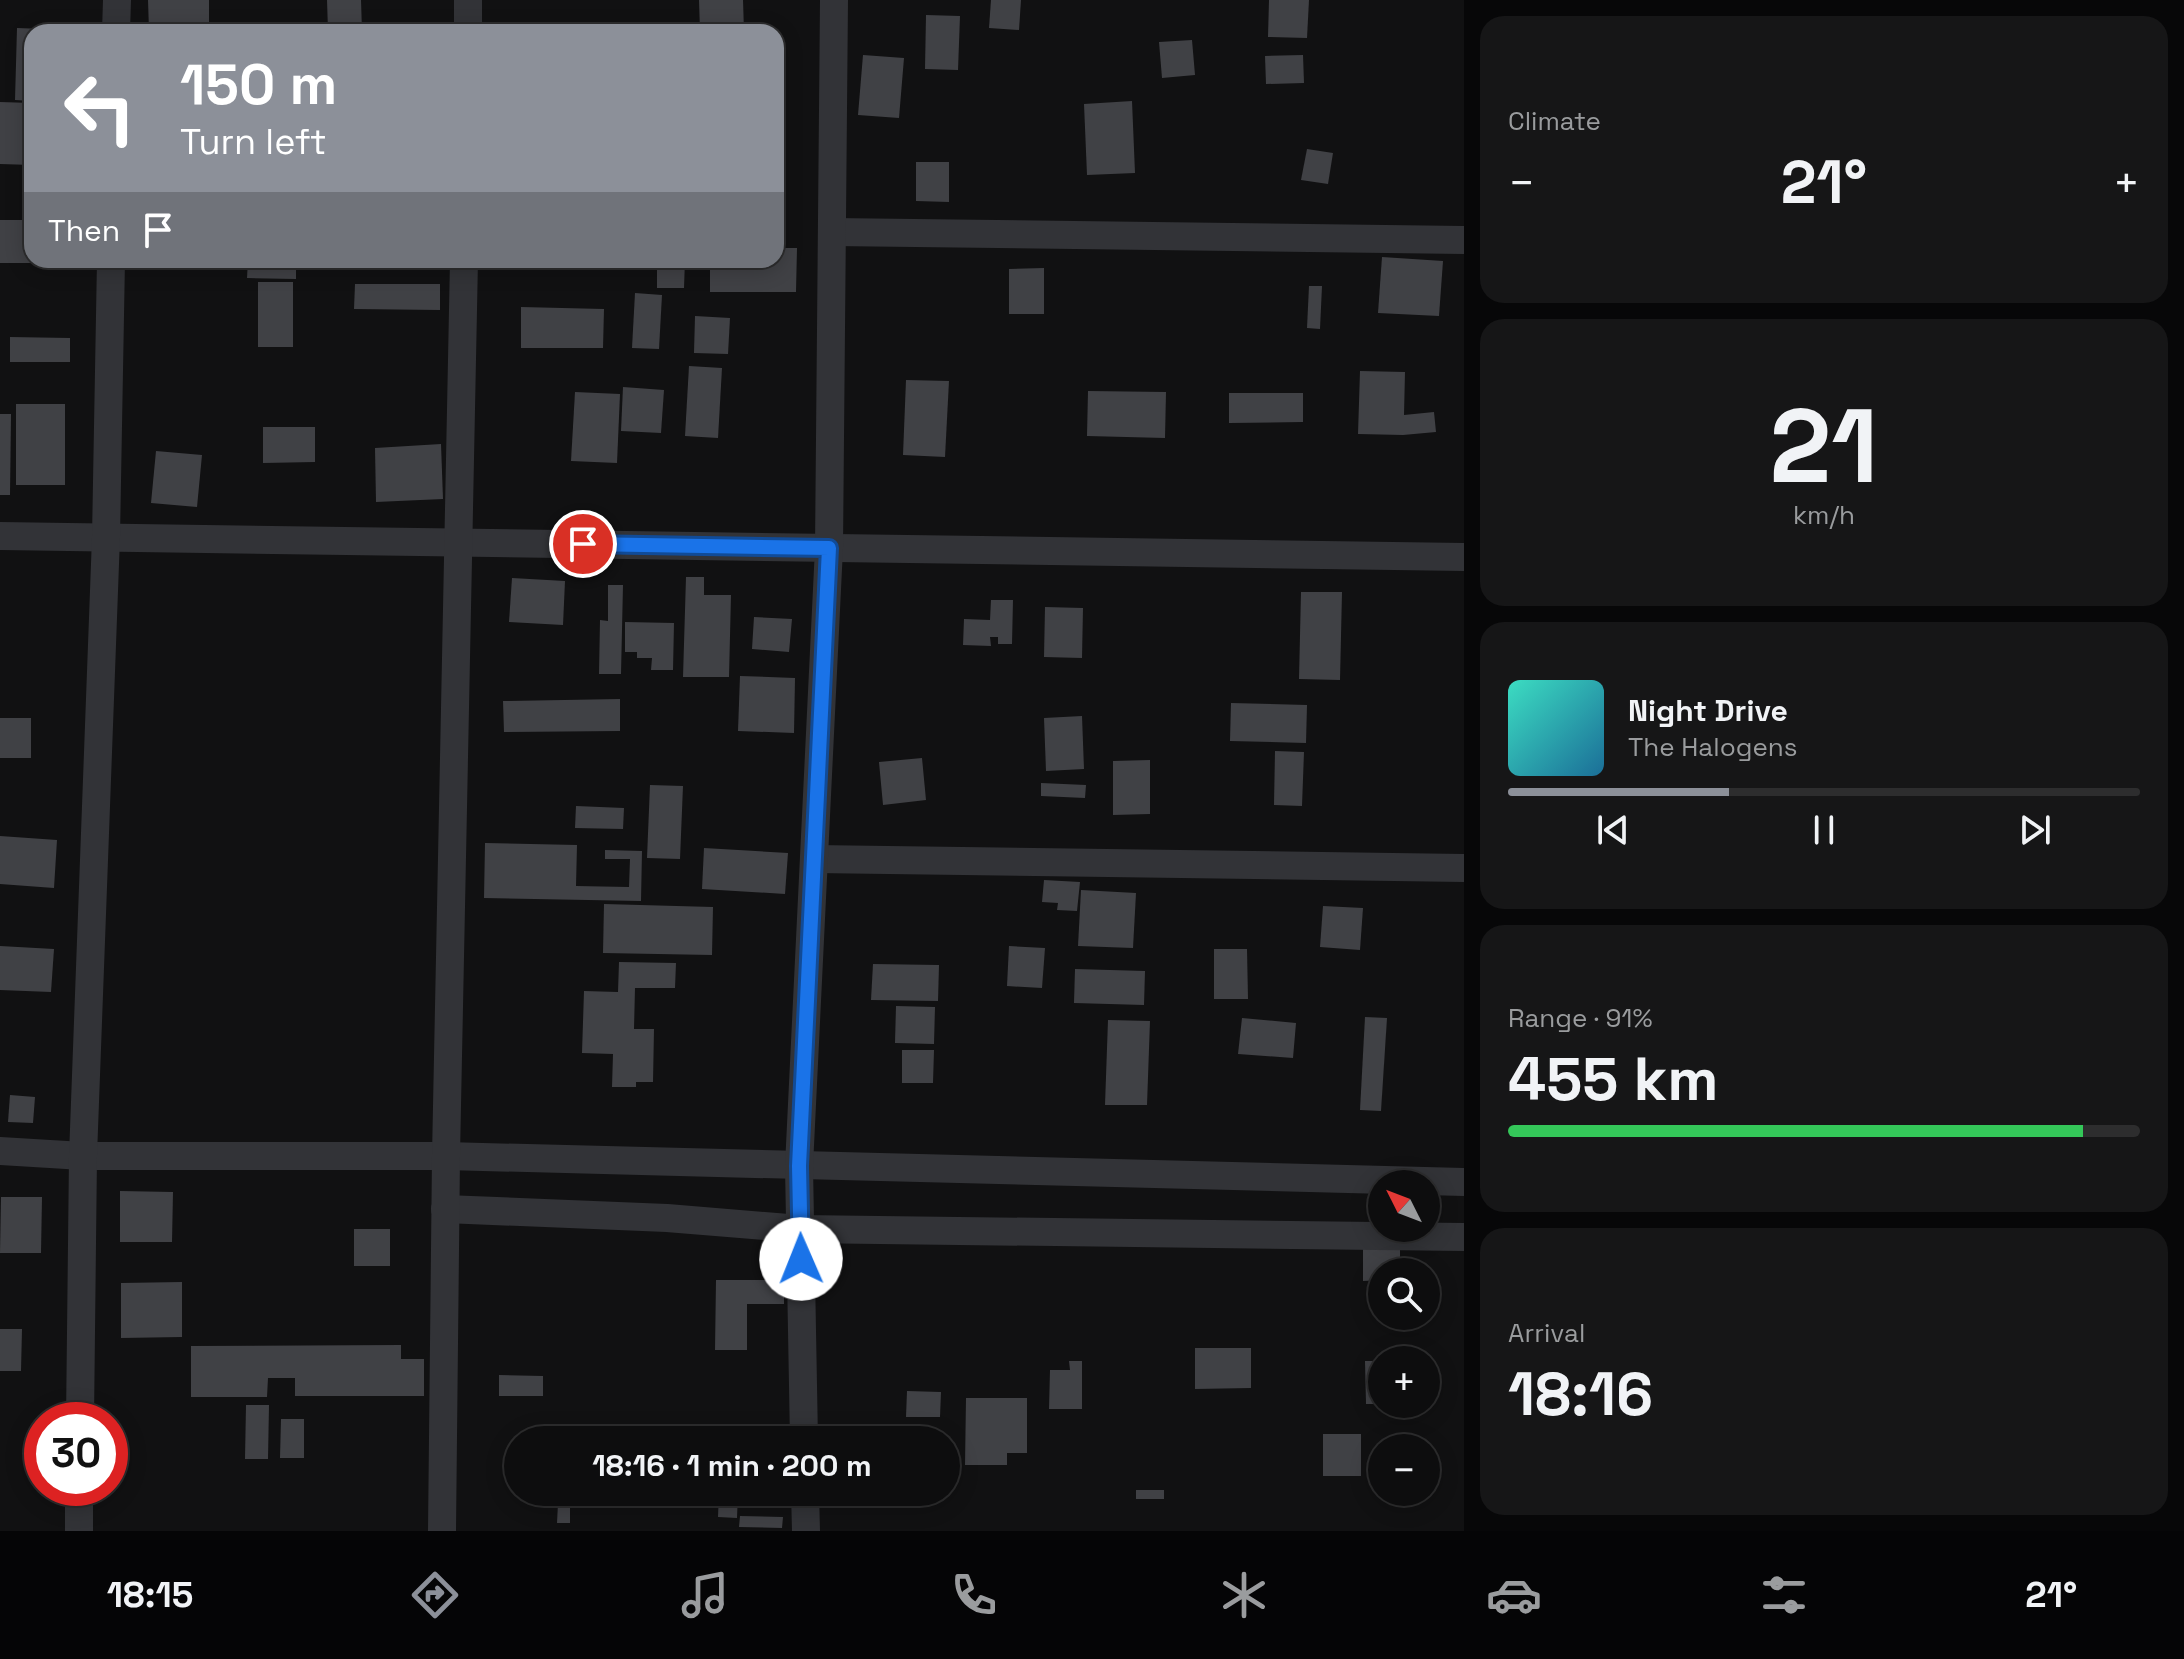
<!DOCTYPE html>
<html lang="en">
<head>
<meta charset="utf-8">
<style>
  body { margin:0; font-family:"Space Grotesk",sans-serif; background:#161617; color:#f1f3f6; height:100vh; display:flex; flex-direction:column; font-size:30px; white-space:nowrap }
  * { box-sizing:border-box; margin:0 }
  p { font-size:26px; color:#9a9c9e }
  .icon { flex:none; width:44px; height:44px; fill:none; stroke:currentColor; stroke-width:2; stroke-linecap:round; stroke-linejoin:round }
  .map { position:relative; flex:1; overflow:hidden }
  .sheet { display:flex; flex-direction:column; gap:16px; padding:16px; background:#070708; width:720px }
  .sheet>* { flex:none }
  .hud { position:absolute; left:24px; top:24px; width:760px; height:244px; border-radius:24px; box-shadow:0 4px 20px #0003,0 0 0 2px #2d2d2e; background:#8c9099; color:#fff; overflow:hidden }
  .needle { width:52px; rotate:312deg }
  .controls { position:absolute; left:1368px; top:1170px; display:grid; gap:16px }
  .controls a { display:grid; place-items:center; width:72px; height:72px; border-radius:50%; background:#0d0d0e; box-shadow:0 4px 20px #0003,0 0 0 2px #2d2d2e; font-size:40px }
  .speed { position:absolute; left:24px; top:1402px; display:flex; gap:16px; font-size:40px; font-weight:700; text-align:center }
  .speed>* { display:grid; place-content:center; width:104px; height:104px; border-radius:50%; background:#0d0d0e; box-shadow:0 4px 20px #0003,0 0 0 2px #2d2d2e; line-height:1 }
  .speed .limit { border:12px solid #d22; background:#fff; color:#111 }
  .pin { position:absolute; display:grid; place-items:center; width:68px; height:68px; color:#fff; margin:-34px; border:4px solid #fff; border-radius:50%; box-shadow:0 2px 8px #0007 }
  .me { position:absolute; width:88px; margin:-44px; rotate:359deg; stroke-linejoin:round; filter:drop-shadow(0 0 6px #0008) }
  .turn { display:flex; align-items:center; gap:28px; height:168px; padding:0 24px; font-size:36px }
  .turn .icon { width:104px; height:104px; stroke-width:2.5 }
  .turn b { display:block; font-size:56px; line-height:68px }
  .then { display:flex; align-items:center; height:76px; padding:0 24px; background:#0003; gap:16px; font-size:30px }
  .big { font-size:60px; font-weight:700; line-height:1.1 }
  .sheet .tile { flex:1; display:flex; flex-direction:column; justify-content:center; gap:12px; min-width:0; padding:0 28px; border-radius:24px; background:#161617 }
  .sheet .dial { align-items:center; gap:0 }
  .dial b { font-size:104px; line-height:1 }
  .song { display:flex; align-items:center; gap:24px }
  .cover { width:96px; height:96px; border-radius:12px; background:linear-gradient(135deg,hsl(170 70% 55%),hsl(200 70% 35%)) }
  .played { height:8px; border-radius:4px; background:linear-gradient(90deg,#8c9099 35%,#2d2d2e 35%) }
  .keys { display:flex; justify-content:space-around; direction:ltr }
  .heat { display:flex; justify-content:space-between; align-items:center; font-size:44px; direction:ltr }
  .charge { height:12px; border-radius:6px; background:linear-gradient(90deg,#34c759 91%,#2d2d2e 0) }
  .trip { position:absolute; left:504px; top:1426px; width:456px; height:80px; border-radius:40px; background:#0d0d0e; box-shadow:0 4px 20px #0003,0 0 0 2px #2d2d2e; font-weight:700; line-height:80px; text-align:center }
  .menu { display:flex; height:128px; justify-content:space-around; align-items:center; background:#050506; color:#9a9c9e }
  .menu .icon { width:56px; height:56px }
  .menu .current { color:#8c9099 }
  .menu b { font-size:36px; color:#f1f3f6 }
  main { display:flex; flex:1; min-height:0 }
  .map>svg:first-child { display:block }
  .building { fill:#404145 }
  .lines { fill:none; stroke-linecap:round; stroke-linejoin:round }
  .street { stroke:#323337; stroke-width:28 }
  .route-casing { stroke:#114b97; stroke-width:20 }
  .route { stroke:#1a73e8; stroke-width:14 }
</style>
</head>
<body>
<main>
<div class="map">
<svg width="1464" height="1531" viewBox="0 0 1464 1531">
  <rect width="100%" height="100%" fill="#111112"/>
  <g class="building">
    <polygon points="148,0 209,0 209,32 149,32"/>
    <polygon points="327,0 361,0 362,32 328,32"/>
    <polygon points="699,0 743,0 744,32 700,32"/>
    <polygon points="991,0 1021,0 1019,30 989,28"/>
    <polygon points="1269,0 1309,0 1307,38 1268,37"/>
    <polygon points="926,15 960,16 958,70 925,69"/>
    <polygon points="17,28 44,29 44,32 32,32 32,101 15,100"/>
    <polygon points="1192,40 1195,75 1162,78 1159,42"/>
    <polygon points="863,55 904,58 899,118 858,115"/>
    <polygon points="1303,55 1304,83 1266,84 1265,56"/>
    <polygon points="1132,101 1135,173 1087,175 1084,104"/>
    <polygon points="0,102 32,103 32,165 0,164"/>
    <polygon points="1307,149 1333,153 1328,184 1301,180"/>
    <polygon points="916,162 949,162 949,202 916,201"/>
    <polygon points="0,220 32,220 31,263 0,263"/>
    <polygon points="776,248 797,248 796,292 710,292 710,260 776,260"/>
    <polygon points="1382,257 1443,261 1439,316 1378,313"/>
    <polygon points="248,260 296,260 296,279 247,278"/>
    <polygon points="657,260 685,260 684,288 657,288"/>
    <polygon points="1044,268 1044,314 1009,314 1009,269"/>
    <rect x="258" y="282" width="35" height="65"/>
    <polygon points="355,284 440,284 440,310 354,309"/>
    <polygon points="1309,286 1322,286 1320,329 1307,328"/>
    <polygon points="635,293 662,295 659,349 632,348"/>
    <polygon points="521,307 604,309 603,348 521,348"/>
    <polygon points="695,316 730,318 728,354 694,353"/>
    <polygon points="10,337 70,338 70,362 10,362"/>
    <polygon points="689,366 722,368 718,438 685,436"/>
    <polygon points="1360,371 1405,372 1404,415 1434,412 1436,432 1403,435 1358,434"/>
    <polygon points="906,380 949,381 945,457 903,455"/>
    <polygon points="623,387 664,390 661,433 621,431"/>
    <polygon points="1088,391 1166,392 1165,438 1087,436"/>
    <polygon points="575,392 620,394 617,463 571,461"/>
    <polygon points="1229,393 1303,393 1303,422 1229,423"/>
    <rect x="16" y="404" width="49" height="81"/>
    <polygon points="0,414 11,414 10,495 0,495"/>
    <polygon points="263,427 315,427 315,462 263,463"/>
    <polygon points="441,444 443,499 376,502 375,448"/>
    <polygon points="156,451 202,455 197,507 151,503"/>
    <polygon points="686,577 704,577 704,595 731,595 729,677 683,677"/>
    <polygon points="512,578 565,581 563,625 509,622"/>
    <polygon points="608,585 623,585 621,674 599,674 600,620 608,621"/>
    <polygon points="1301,592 1342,592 1340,680 1299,679"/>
    <polygon points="991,600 1013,600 1012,644 998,644 998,637 990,637 991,646 963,645 964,619 990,620"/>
    <polygon points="1045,607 1083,608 1082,658 1044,657"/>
    <polygon points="754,617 792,619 789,652 752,649"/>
    <polygon points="625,622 674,623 673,670 651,670 652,658 637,658 637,652 625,652"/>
    <polygon points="740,676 795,678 794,733 738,731"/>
    <polygon points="620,699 620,731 504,732 503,701"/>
    <polygon points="1231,703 1307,705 1306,743 1230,741"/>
    <polygon points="1082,716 1084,769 1046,771 1044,718"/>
    <rect x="0" y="718" width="31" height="40"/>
    <polygon points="1275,751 1304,752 1302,806 1274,805"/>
    <polygon points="922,758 926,800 883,805 879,762"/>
    <polygon points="1150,760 1150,814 1113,815 1113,761"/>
    <polygon points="1041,783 1086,785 1085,798 1041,796"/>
    <polygon points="650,785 683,786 680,859 647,858"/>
    <polygon points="576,806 624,808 623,829 575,828"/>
    <polygon points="0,836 57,840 54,888 0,884"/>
    <polygon points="485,843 577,845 576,886 629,887 630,859 605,859 605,850 642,851 641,901 484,898"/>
    <polygon points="704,848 788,853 785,894 702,889"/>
    <polygon points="1044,880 1080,882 1077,911 1057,910 1058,903 1042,902"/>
    <polygon points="1081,890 1136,893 1133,948 1078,946"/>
    <polygon points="604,904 713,907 712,955 603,953"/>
    <polygon points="1323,906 1363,908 1360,950 1320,947"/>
    <polygon points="0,946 54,949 51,992 0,990"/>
    <polygon points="1009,946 1045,948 1042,988 1007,986"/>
    <polygon points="1214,949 1247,949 1248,999 1214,999"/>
    <polygon points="619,962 676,963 675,988 635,988 634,1029 654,1029 653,1082 636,1082 636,1087 612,1087 613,1054 582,1053 584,991 618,992"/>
    <polygon points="873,964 939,965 938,1001 871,1000"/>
    <polygon points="1075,969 1145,971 1144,1005 1074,1003"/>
    <polygon points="896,1006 935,1007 934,1044 895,1043"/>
    <polygon points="1365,1017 1387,1018 1381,1111 1360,1110"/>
    <polygon points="1242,1018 1296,1023 1293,1058 1238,1054"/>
    <polygon points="1108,1020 1150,1021 1147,1105 1105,1105"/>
    <polygon points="902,1050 934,1050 933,1083 902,1083"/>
    <polygon points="10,1095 35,1097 33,1123 8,1122"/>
    <polygon points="120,1191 173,1192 172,1242 120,1242"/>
    <polygon points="1,1197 42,1197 41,1253 0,1253"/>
    <rect x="354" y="1229" width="36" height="37"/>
    <polygon points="1363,1240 1400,1240 1400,1272 1382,1272 1382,1280 1363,1281"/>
    <polygon points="716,1280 784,1280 784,1304 747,1304 747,1350 715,1350"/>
    <polygon points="182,1282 182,1337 121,1338 121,1283"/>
    <polygon points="0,1329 22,1329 21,1371 0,1371"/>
    <polygon points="401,1345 401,1359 424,1359 424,1396 295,1396 295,1378 268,1378 267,1397 191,1397 191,1346"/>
    <polygon points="1195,1348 1251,1348 1251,1388 1195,1389"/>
    <polygon points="1069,1361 1082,1361 1082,1409 1049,1409 1050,1370 1070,1370"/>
    <polygon points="1365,1361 1382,1361 1382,1404 1366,1404"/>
    <polygon points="499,1375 543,1376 543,1396 499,1396"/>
    <polygon points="907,1391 941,1392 940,1417 906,1417"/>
    <polygon points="966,1398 1027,1398 1027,1453 1007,1453 1007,1465 965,1465"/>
    <polygon points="246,1405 269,1405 268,1459 245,1459"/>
    <polygon points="281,1419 304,1419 304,1458 280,1458"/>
    <rect x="1323" y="1434" width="38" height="42"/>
    <polygon points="902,1435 902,1440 858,1440 858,1437"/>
    <rect x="1136" y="1490" width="28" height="9"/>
    <polygon points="548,1492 585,1492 585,1503 570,1503 570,1523 557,1523 558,1503 548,1503"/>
    <polygon points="719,1492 738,1492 737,1518 718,1517"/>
    <polygon points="740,1516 783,1517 782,1528 739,1527"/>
  </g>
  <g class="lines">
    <g class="street">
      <polyline points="116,32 117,0"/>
      <polyline points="468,32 468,0"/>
      <polyline points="832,232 1464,240"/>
      <polyline points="0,536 1464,557"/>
      <polyline points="814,859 1464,868"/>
      <polyline points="0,1151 83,1156 446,1156 1464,1182"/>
      <polyline points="445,1209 667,1218 800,1229 1464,1237"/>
      <polyline points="80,1420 83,1156 106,537 111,260"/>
      <polyline points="804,1440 799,1166 829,548 834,0"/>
      <polyline points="805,1492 806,1531"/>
      <polyline points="79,1531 79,1488"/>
      <polyline points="442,1531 446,1156 464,260"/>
    </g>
  </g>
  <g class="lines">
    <defs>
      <polyline id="route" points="583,544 829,548 799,1166 801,1259"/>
    </defs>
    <use href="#route" class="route-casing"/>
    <use href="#route" class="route"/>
  </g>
</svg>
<div class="controls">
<a><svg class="needle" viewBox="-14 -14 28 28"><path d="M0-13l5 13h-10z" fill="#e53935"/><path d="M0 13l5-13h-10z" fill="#9a9c9e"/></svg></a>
<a><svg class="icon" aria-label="search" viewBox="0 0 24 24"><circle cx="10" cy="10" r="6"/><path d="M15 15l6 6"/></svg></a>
<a>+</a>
<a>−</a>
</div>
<div class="speed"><div class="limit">30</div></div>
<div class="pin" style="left:583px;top:544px;background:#d93025"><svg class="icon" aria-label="arrive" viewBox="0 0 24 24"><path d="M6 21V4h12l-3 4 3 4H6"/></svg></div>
<svg class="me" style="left:801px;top:1259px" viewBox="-20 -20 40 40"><circle r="19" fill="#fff"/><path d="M0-13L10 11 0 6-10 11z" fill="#1a73e8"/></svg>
<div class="trip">18:16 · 1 min · 200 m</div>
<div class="hud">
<div class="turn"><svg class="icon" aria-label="left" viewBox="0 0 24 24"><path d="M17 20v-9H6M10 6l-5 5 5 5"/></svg><div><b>150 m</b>Turn left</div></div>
<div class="then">Then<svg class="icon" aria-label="arrive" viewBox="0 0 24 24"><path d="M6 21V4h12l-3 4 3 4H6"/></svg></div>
</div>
</div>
<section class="sheet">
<div class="tile"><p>Climate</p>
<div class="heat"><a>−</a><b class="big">21°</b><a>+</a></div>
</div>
<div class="tile dial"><b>21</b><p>km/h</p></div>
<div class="tile">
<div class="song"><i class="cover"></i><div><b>Night Drive</b><p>The Halogens</p></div></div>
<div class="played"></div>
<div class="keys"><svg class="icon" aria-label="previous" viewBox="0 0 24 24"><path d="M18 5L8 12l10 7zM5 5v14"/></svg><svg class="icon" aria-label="pause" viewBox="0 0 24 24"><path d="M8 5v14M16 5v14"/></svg><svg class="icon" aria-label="next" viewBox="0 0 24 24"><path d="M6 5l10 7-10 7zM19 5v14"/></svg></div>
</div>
<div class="tile"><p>Range · 91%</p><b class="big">455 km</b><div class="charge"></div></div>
<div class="tile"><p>Arrival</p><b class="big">18:16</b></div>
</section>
</main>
<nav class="menu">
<b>18:15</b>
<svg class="icon current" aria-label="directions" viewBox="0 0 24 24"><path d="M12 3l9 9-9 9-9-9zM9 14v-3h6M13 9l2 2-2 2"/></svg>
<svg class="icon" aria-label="music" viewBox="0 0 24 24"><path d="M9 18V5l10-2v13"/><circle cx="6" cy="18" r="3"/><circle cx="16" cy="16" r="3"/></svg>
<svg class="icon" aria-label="phone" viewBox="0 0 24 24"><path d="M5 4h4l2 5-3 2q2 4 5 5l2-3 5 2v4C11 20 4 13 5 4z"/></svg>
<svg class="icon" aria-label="climate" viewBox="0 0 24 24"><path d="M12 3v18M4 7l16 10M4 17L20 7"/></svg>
<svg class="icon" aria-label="car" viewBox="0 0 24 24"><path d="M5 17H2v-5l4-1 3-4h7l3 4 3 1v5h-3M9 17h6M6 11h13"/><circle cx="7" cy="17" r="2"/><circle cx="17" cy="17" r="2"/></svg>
<svg class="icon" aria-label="filters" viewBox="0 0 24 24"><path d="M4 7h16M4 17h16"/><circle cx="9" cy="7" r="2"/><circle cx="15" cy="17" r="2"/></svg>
<b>21°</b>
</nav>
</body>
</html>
